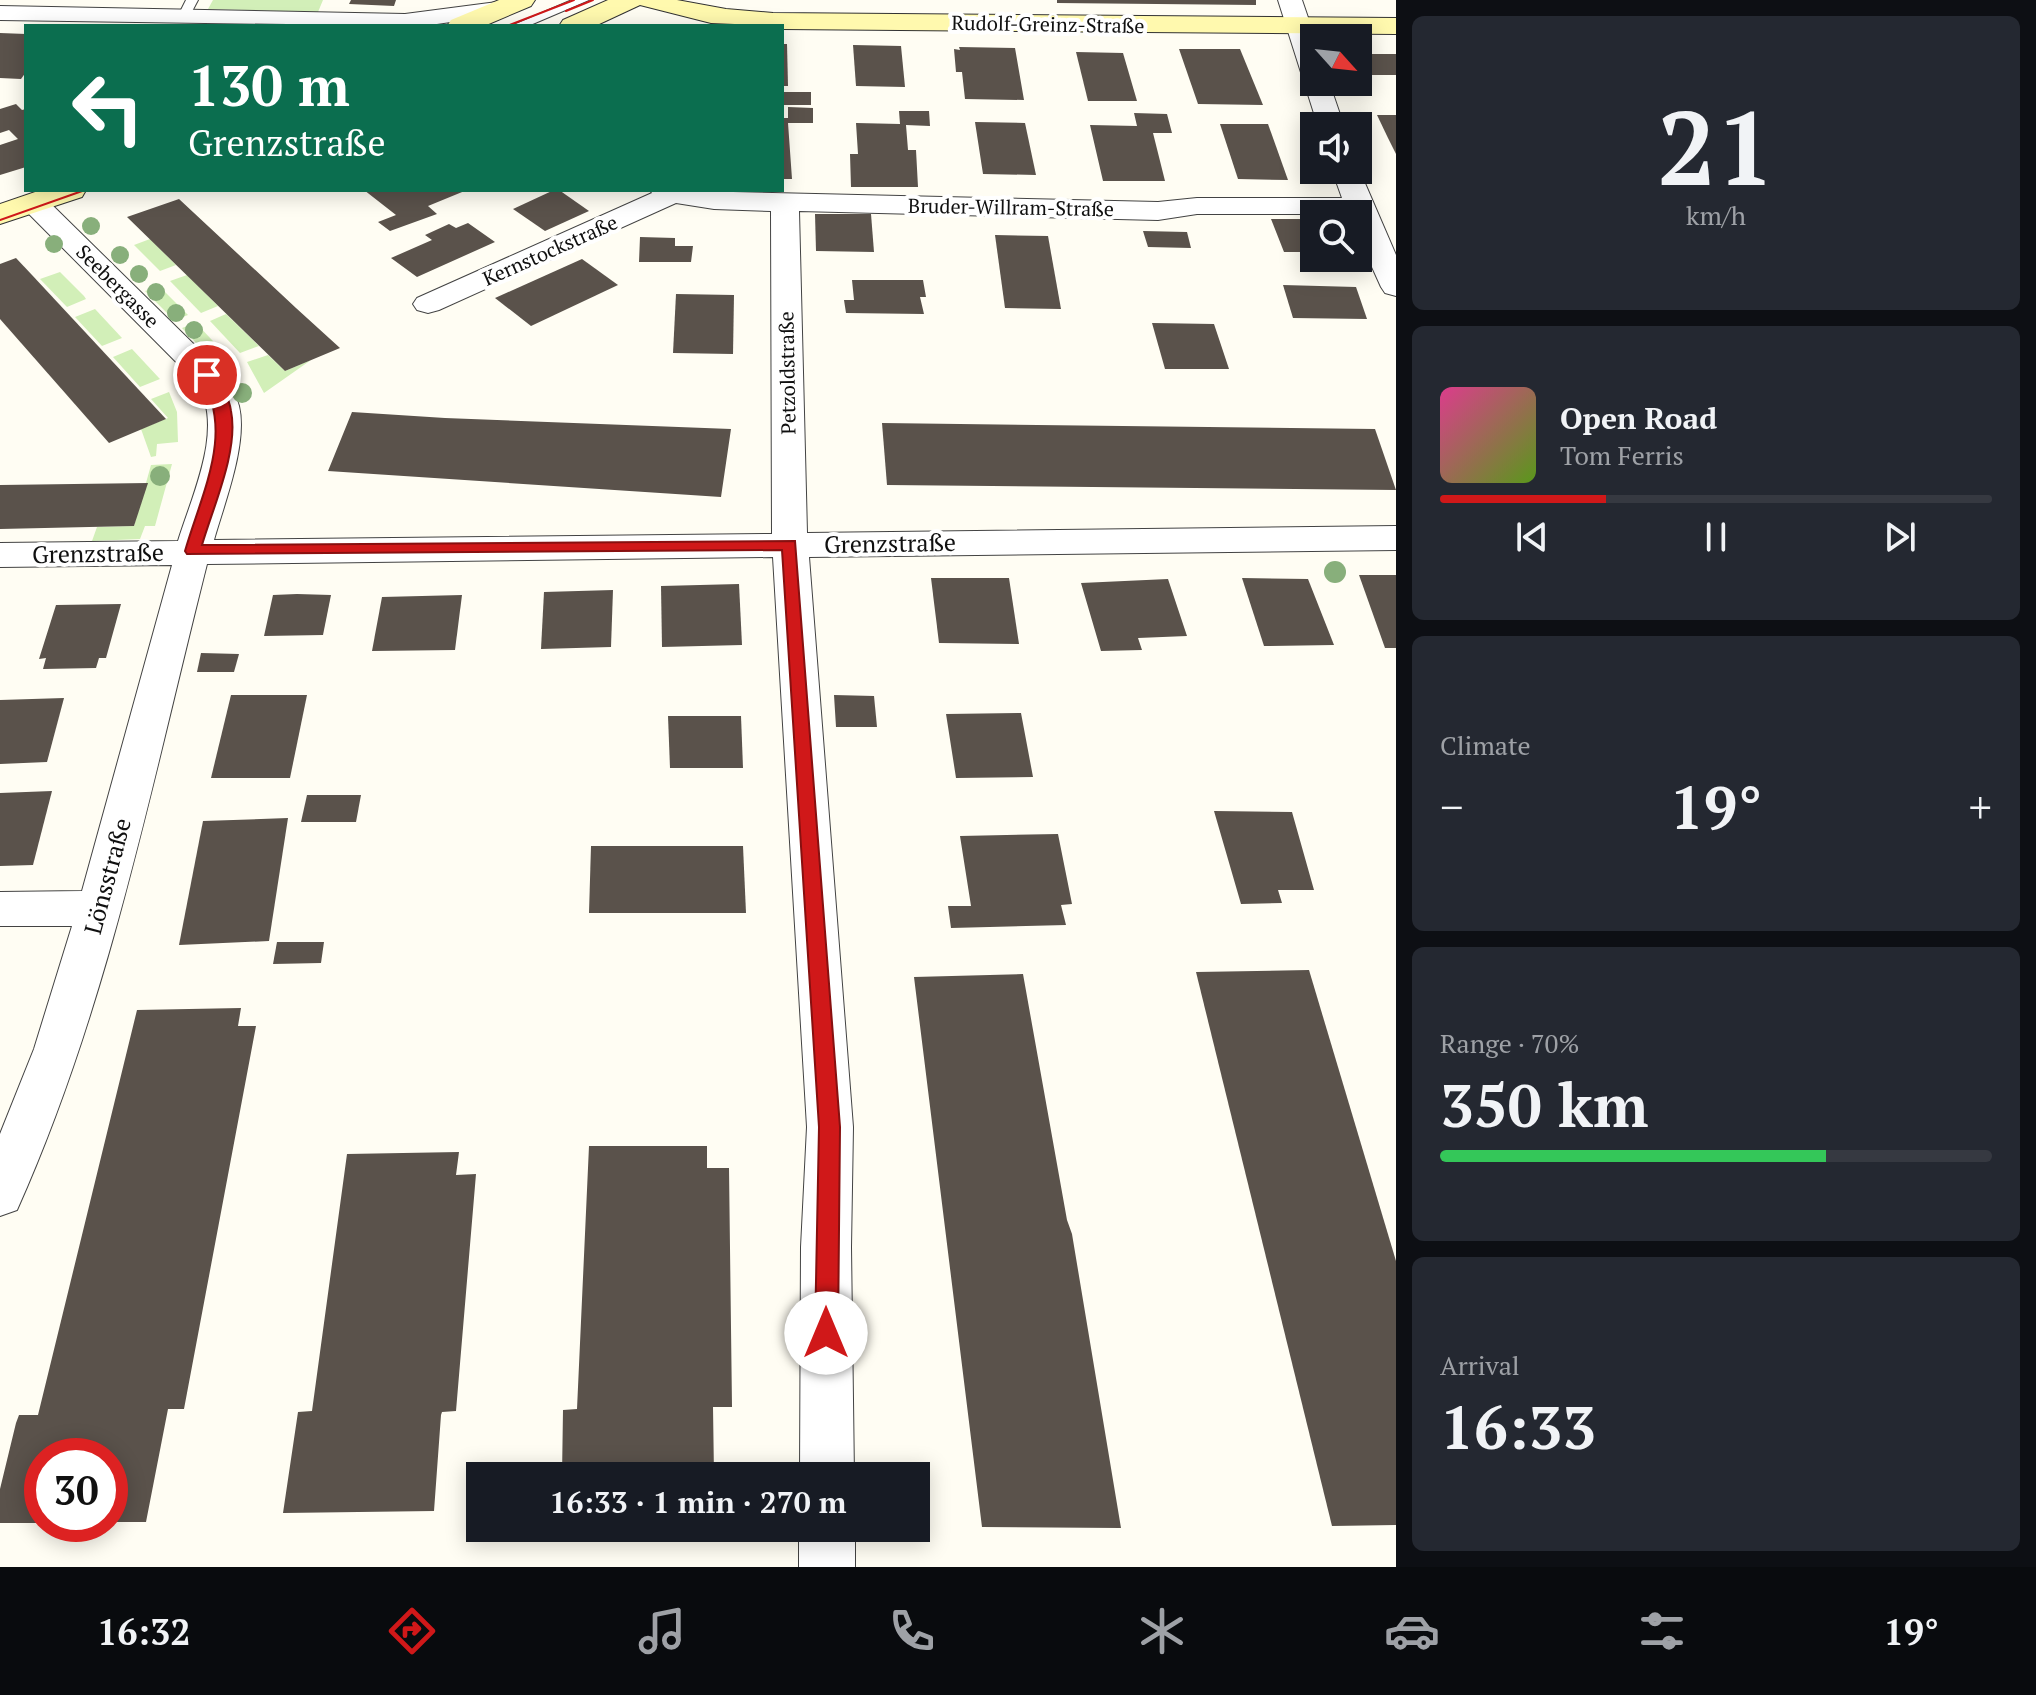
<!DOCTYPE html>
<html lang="en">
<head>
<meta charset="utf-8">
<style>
  body { margin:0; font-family:"PT Serif",serif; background:#242831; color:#f1f3f6; height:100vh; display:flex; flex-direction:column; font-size:30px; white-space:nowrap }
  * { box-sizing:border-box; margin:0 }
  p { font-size:26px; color:#9ea1a6 }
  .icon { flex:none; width:44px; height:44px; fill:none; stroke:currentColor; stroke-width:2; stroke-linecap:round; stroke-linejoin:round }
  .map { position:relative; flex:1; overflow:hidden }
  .side { display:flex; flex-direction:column; gap:16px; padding:16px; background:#0d0f14; width:640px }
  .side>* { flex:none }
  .banner { position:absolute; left:24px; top:24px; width:760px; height:168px; border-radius:0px; box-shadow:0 4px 20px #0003; background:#0b6e4f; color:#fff; overflow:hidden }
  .needle { width:52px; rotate:117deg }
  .buttons { position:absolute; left:1300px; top:24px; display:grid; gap:16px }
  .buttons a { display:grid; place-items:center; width:72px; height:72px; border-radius:0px; background:#171b24; box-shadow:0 4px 20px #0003; font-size:40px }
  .speed { position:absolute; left:24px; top:1438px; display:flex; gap:16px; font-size:40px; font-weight:700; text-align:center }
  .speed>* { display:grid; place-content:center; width:104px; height:104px; border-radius:50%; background:#171b24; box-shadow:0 4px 20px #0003; line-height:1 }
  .speed .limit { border:12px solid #d22; background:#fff; color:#111 }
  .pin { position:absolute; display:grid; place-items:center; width:68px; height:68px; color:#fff; margin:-34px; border:4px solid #fff; border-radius:50%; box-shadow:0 2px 8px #0007 }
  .me { position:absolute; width:88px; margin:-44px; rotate:0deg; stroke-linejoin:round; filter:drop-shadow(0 0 6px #0008) }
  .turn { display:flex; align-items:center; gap:28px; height:168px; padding:0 32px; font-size:36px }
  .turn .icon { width:104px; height:104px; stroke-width:2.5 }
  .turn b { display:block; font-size:56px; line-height:68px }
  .big { font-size:60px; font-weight:700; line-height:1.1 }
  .side .card { flex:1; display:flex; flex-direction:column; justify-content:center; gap:12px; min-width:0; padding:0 28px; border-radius:12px; background:#242831 }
  .side .dial { align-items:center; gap:0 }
  .dial b { font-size:104px; line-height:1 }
  .song { display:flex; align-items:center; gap:24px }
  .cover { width:96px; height:96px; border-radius:12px; background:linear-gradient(135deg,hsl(330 70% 55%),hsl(90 70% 35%)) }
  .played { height:8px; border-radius:4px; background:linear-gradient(90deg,#d01819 30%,#363941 30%) }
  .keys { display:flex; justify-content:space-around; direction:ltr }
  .heat { display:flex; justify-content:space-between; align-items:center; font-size:44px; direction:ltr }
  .charge { height:12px; border-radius:6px; background:linear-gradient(90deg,#34c759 70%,#363941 0) }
  .trip { position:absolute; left:466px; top:1462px; width:464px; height:80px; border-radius:0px; background:#171b24; box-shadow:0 4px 20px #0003; font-weight:700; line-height:80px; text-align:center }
  .dock { display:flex; height:128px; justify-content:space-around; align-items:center; background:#090b0e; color:#9ea1a6 }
  .dock .icon { width:56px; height:56px }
  .dock .current { color:#d01819 }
  .dock b { font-size:36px; color:#f1f3f6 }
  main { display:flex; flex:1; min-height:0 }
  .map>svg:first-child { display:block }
  .green { fill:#d2efb8 }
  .building { fill:#5a524b }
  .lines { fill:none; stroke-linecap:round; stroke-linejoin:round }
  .lane-casing { stroke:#434343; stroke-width:2 }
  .street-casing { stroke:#434343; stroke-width:2 }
  .secondary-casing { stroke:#323232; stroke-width:2 }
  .lane { fill:#fff; fill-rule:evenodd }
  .street { fill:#fff; fill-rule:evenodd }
  .secondary { fill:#fff9ae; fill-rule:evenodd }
  .tram { stroke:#d01819; stroke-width:2 }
  .tree { fill:#88af7b }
  .route { fill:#d01819; stroke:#871010; stroke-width:2 }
  .labels { text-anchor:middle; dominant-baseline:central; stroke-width:8; stroke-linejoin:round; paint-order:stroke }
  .far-street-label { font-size:20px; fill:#101010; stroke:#fff }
  .street-label { font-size:24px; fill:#101010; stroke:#fff }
</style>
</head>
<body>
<main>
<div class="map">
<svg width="1396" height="1567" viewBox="0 0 1396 1567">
  <rect width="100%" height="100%" fill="#fffdf3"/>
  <g class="green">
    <polygon points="213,0 323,0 318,12 208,9"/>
    <polygon points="150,239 176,265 160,271 134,245"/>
    <polygon points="60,272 84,296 86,299 67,307 40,279"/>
    <polygon points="187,275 218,306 201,313 170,281"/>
    <polygon points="159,286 188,315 174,320 145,291"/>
    <polygon points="95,309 122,338 102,346 75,317"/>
    <polygon points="226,314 259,346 240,353 210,321"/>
    <polygon points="196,323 227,356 213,361 182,328"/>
    <polygon points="132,349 159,378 160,379 140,387 113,357"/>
    <polygon points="268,355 285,371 311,360 264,393 247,362"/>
    <polygon points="169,392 177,412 178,442 157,444 156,456 151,457 141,429 168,418 151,399"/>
    <polygon points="172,464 155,526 145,526 140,539 92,541 97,527 134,526 151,465"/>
  </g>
  <g class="building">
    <polygon points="351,0 396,0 394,6 349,4"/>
    <polygon points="1057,0 1256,0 1256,5 1057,3"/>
    <polygon points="0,33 26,34 26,72 21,79 0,78"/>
    <polygon points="782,44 787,44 788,86 782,86"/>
    <polygon points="853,45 901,46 905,87 856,86"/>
    <polygon points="959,47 1015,48 1024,100 965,99 962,72 956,72 954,49 960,50"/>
    <polygon points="1179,49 1240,49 1263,105 1198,104"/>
    <polygon points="1076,52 1123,53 1137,101 1088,101"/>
    <polygon points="1358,54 1396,54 1396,75 1365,75 1358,64"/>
    <rect x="784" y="92" width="27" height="13"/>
    <polygon points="16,104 22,110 26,109 26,167 0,175 0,145 18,139 9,130 0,133 0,109"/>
    <polygon points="788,107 813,108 813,123 788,123 792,179 782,179 782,118 788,118"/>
    <polygon points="899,111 929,111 930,126 906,125 908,150 916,150 918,187 851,187 850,154 858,154 856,123 900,124"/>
    <polygon points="1134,113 1167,114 1172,133 1153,133 1165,181 1103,181 1090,125 1137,126"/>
    <polygon points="1377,115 1396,115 1396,154 1388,138"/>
    <polygon points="975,122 1025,123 1036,175 983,174"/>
    <polygon points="1220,124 1268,124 1288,180 1238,179"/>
    <polygon points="364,190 467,190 428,206 437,214 390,231 378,222 396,215"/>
    <polygon points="554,190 559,190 589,211 545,231 513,209"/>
    <polygon points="179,199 296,308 340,348 285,371 127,217"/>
    <polygon points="815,214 871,214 874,252 816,251"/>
    <polygon points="1271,219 1314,219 1314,252 1284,252"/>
    <polygon points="468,223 495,242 417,277 391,258 432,240 425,235 449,224 456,228"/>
    <polygon points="1143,231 1187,232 1191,248 1148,247"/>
    <polygon points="995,235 1048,236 1061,309 1005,308"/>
    <polygon points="640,237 675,238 675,246 693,246 691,262 639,262"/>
    <polygon points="16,258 32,275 166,419 109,443 0,319 0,264"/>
    <polygon points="582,259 618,285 531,326 495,298"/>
    <polygon points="852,280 923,280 926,297 920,297 924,314 846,313 844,300 854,300"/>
    <polygon points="1283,285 1356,287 1367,319 1293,318"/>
    <polygon points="676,294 734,295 733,354 673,353"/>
    <polygon points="1152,323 1214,324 1229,369 1165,369"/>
    <polygon points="352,412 445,418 731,429 721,497 328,471"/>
    <polygon points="882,423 1375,429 1396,490 887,485"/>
    <polygon points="148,483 134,526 0,529 0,485"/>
    <polygon points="1359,575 1396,575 1396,648 1385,648"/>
    <polygon points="931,578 1009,578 1019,644 939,643"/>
    <polygon points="1242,578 1308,579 1334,645 1264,646"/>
    <polygon points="1168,579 1187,636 1138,638 1142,650 1101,651 1081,583"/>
    <polygon points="739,584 742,645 662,647 661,586"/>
    <polygon points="613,590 611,647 541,649 544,592"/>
    <polygon points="297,594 331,595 323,635 264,636 273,595"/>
    <polygon points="462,595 455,650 372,651 382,597"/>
    <polygon points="121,604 106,658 99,658 96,668 43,669 46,658 39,659 56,605"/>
    <polygon points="201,653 239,654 234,672 197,672"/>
    <polygon points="231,695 307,695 290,778 211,778"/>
    <polygon points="834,695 874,696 877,727 836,727"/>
    <polygon points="64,698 47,762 0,764 0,700"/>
    <polygon points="1021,713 1033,777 956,778 946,714"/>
    <polygon points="668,716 741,716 743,768 670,768"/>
    <polygon points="52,791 33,865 0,866 0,793"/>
    <polygon points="307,795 361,795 356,822 301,822"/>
    <polygon points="1214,811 1292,812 1314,890 1278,890 1282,903 1241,904"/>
    <polygon points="288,818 269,941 179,945 203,821"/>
    <polygon points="1058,834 1072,904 1061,905 1066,925 951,928 948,906 971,906 960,836"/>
    <polygon points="591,846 743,846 746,913 589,913"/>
    <polygon points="277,942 324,942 321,963 273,964"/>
    <polygon points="1309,970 1396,1261 1396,1525 1332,1526 1196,972"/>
    <polygon points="1023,974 1067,1220 1072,1234 1121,1528 982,1527 914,977"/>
    <polygon points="241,1008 238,1026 256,1026 184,1409 168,1409 146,1522 110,1522 110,1456 42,1456 42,1523 0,1523 0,1489 16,1423 19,1415 38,1415 137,1010"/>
    <polygon points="589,1146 707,1146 707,1168 729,1168 732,1407 713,1407 714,1476 562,1476 563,1410 577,1409"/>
    <polygon points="459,1152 456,1175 476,1174 456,1411 442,1412 441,1415 434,1511 283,1513 298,1412 312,1411 347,1154"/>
    <polygon points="585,1528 688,1528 688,1531 590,1532"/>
  </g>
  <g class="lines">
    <defs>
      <g id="lane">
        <polygon points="186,0 198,0 187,21 183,22 177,18"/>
        <polygon points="572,0 589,0 528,26 511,26"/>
      </g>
      <g id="street">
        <polygon points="1278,0 1302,0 1315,38 1314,82 1329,82 1344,126 1318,126"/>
        <polygon points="497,2 506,4 509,9 506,14 423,26 0,20 0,6 405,14"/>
        <path d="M1358,167l38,88v41l-11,-3 -4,-6 -23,-51v-22h-161l-39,6 -359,-9 8,322 589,-7v24l-587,7 44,570 -2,120 3,229h-54l1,-229 6,-120 -34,-570 -566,7c-55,217 -98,441 -190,646l-17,6v-82l34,-85 38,-123h-72v-34l82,-1 90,-326 -172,2v-24l178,-2c14,-46 48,-115 18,-159l-172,-173 -4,-6 4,-6 10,-2 10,2 174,171c9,12 17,23 21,38 9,38 -15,98 -25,134l558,-6 -1,-323 -57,-2 -38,-6 -237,107 -11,3 -11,-3 -4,-6 4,-6 235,-105 -2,-3 508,12 39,-4h145l-10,-28h26z"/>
        <rect x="799" y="1528" width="56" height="39"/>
      </g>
      <g id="secondary">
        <polygon points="499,0 535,0 531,6 484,26 447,26 451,20"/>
        <polygon points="608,0 677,0 726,9 773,13 1396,18 1396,34 782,29 782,26 711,23 640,5 595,26 559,26 563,20"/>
        <polygon points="41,190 86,190 82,197 0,224 0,204"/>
      </g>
    </defs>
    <use href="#lane" class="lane-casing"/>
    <use href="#street" class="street-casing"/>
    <use href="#secondary" class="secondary-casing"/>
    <use href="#lane" class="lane"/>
    <use href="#street" class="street"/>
    <use href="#secondary" class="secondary"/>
    <g class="tram">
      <polyline points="566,11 593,0"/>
      <polyline points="507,26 574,0"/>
      <polyline points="0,220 85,190"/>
    </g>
  </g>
  <g class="tree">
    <circle cx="91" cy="226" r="9"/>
    <circle cx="54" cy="244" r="9"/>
    <circle cx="120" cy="255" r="9"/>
    <circle cx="139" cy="274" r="9"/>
    <circle cx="156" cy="292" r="9"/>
    <circle cx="176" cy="313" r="9"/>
    <circle cx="194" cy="330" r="9"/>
    <circle cx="216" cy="353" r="9"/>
    <circle cx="242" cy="393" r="10"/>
    <circle cx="160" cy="476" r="10"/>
    <circle cx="1335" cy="572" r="11"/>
  </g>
  <path class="route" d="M207,370l5,2c8,12 17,24 19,39 8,39 -18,96 -29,134l593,-4 45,586 -2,206 -3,8 -9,3 -8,-3 -3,-8 4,-206 -37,-577 -595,4 -2,-3c17,-59 51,-121 14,-176z"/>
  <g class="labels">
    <g class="far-street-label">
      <text transform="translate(1048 24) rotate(1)">Rudolf-Greinz-Straße</text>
      <text transform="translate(1011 207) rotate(1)">Bruder-Willram-Straße</text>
      <text transform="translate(550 250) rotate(-24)">Kernstockstraße</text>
      <text transform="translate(118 286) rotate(45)">Seebergasse</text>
      <text transform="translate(787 373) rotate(-91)">Petzoldstraße</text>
    </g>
    <g class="street-label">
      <text transform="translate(890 543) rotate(-1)">Grenzstraße</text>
      <text transform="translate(98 553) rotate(-1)">Grenzstraße</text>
      <text transform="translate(107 876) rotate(-75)">Lönsstraße</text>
    </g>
  </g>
</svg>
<div class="buttons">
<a><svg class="needle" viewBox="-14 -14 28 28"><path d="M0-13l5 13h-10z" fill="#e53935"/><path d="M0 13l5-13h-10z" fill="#9ea1a6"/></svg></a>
<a><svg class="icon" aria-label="sound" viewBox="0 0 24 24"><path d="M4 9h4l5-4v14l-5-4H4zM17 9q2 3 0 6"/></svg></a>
<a><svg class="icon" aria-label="search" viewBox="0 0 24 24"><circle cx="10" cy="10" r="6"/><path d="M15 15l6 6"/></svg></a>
</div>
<div class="speed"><div class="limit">30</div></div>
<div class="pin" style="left:207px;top:375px;background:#d93025"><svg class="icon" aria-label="arrive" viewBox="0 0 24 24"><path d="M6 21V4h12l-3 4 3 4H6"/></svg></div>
<svg class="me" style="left:826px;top:1333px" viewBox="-20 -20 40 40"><circle r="19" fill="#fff"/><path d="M0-13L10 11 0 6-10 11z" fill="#d01819"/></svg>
<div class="trip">16:33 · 1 min · 270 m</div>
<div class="banner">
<div class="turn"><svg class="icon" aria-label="left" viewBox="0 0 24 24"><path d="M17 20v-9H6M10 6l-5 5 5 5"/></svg><div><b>130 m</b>Grenzstraße</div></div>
</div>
</div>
<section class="side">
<div class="card dial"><b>21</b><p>km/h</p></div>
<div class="card">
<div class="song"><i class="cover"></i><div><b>Open Road</b><p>Tom Ferris</p></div></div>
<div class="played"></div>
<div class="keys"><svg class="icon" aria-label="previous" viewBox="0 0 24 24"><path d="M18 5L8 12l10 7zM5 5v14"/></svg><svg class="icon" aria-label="pause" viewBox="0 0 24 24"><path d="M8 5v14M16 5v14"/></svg><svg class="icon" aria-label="next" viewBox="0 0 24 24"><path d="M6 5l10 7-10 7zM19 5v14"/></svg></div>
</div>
<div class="card"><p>Climate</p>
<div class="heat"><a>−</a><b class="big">19°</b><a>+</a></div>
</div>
<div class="card"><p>Range · 70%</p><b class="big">350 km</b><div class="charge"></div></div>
<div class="card"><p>Arrival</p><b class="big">16:33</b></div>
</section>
</main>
<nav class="dock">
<b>16:32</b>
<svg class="icon current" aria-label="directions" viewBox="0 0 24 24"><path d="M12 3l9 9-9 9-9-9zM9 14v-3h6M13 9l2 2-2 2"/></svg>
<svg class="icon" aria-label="music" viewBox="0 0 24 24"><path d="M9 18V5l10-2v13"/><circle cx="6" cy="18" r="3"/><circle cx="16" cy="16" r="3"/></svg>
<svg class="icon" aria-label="phone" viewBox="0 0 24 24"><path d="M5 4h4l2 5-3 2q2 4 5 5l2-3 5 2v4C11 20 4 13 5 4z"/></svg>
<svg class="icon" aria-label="climate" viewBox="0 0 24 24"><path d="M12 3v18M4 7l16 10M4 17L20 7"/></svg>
<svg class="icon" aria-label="car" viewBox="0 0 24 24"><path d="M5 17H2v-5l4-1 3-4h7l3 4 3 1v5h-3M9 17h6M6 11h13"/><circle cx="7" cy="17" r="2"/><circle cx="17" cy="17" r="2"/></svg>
<svg class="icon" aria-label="filters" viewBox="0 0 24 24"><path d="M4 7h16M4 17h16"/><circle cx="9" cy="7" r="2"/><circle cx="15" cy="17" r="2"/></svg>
<b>19°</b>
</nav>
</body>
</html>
